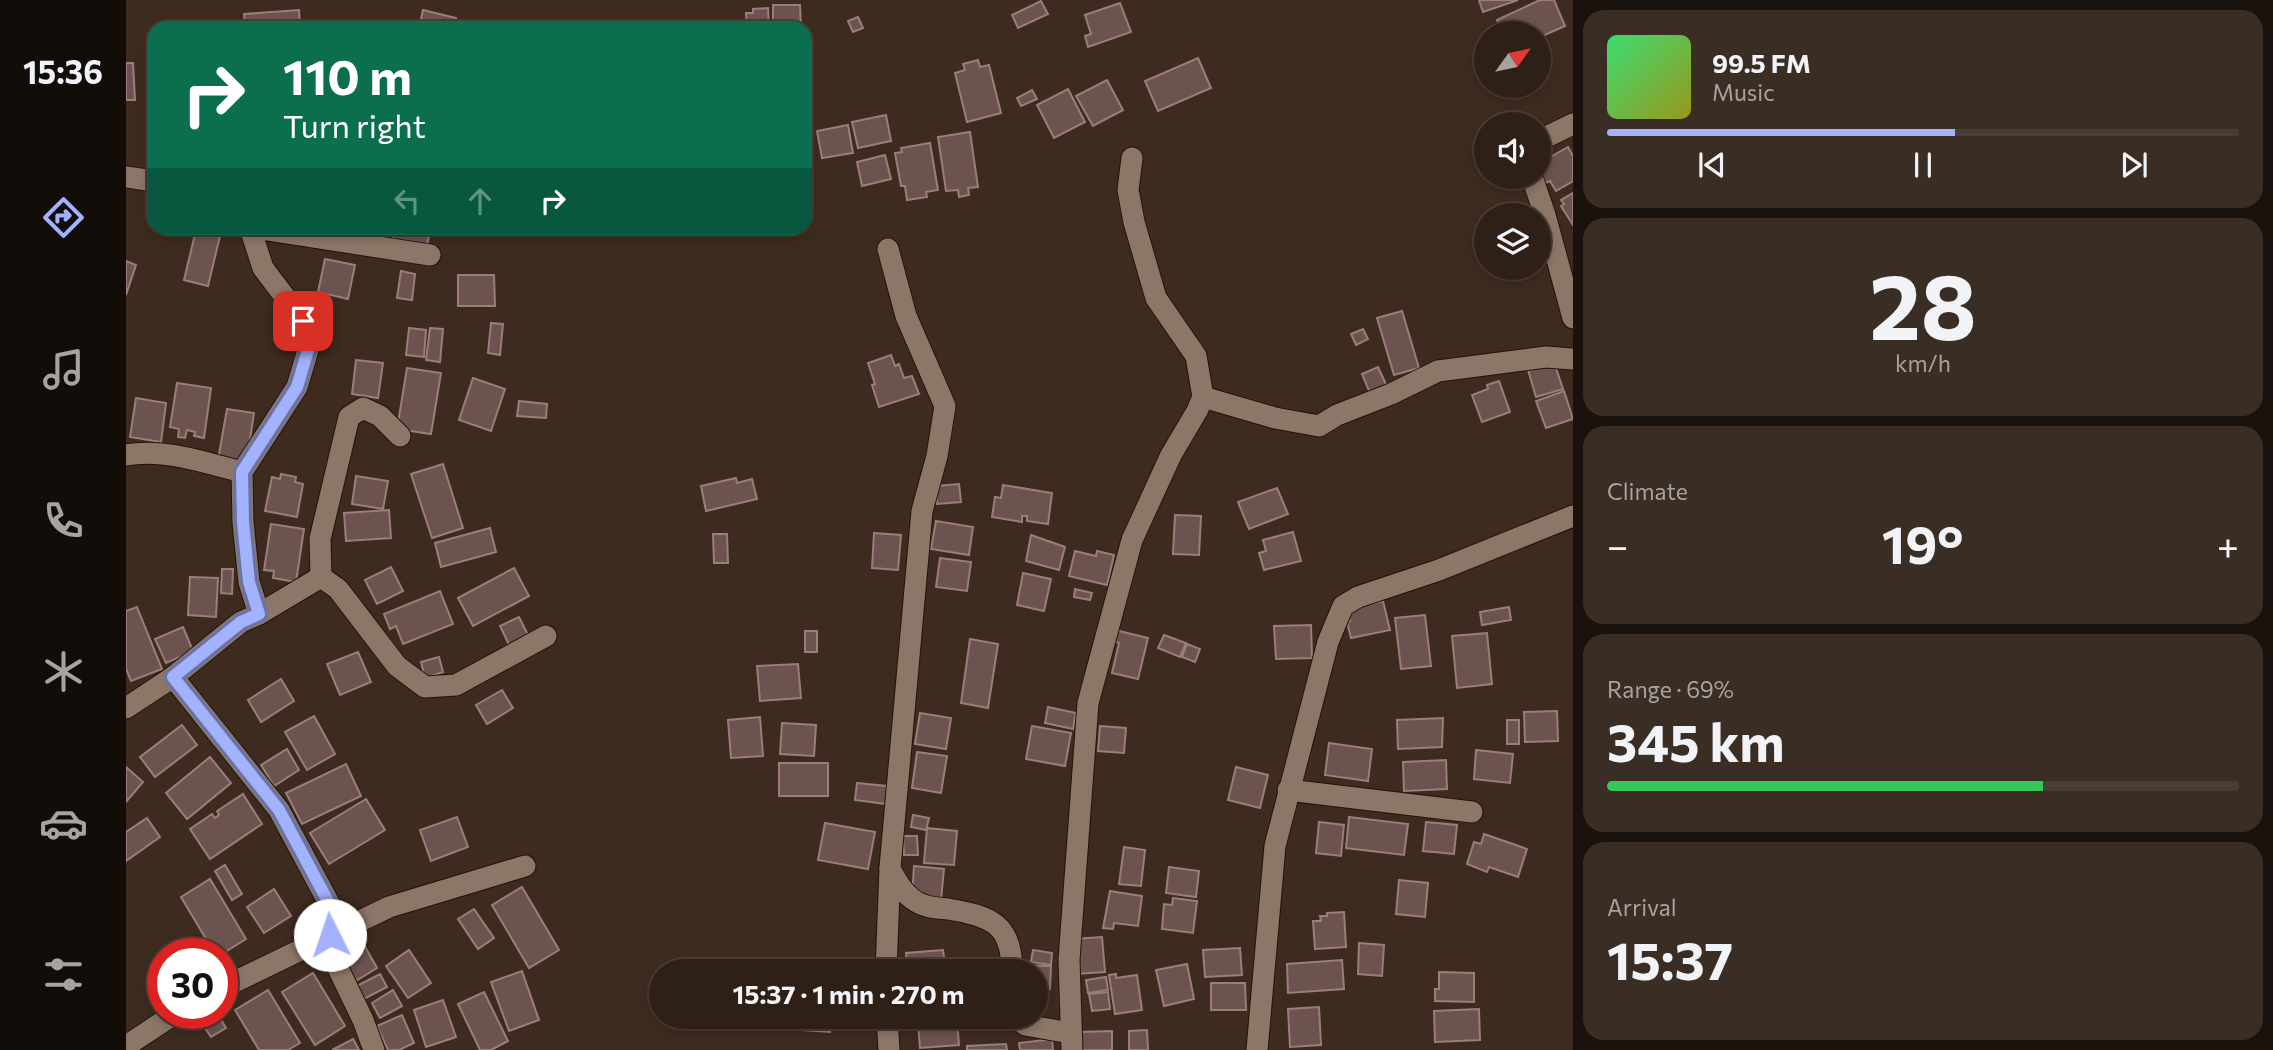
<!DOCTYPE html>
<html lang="en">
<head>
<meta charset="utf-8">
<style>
  body { margin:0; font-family:Commissioner,sans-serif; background:#3a2d24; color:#f1f3f6; height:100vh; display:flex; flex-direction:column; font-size:26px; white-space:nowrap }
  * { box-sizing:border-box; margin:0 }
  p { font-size:23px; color:#a7a3a1 }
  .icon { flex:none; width:38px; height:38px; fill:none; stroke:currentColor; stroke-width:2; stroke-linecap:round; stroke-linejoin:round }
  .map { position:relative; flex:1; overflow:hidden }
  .panel { display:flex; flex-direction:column; gap:10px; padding:10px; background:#19120d; width:700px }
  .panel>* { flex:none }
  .top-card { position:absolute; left:21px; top:21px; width:665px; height:214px; border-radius:21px; box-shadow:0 4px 10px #0003,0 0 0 2px #493e36; background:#0b6e4f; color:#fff; overflow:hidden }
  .needle { width:46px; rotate:57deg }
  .buttons { position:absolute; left:1348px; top:21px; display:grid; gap:14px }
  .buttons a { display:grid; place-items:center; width:77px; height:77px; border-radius:50%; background:#2e2017; box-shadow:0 4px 10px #0003,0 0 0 2px #493e36; font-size:35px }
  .speed { position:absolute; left:21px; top:938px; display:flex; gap:14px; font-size:35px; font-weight:700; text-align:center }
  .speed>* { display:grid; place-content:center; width:91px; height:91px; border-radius:50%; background:#2e2017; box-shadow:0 4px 10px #0003,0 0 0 2px #493e36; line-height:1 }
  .speed .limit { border:10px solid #d22; background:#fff; color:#111 }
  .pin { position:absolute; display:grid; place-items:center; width:60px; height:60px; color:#fff; margin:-30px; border-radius:14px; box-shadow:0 4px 10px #0006 }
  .me { position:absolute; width:77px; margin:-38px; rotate:356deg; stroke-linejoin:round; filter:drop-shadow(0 0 5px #0008) }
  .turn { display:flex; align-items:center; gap:24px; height:147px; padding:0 21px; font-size:32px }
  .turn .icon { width:91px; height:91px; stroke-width:2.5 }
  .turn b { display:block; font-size:49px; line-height:60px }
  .lanes { display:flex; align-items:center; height:66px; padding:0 21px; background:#0003; justify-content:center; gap:35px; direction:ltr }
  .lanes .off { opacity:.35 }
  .big { font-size:52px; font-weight:700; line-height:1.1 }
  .panel .tile { flex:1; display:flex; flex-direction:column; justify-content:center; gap:10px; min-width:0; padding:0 24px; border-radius:21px; background:#3a2d24 }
  .panel .dial { align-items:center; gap:0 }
  .dial b { font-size:91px; line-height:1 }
  .song { display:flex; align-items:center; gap:21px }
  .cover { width:84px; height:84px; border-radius:10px; background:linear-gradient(135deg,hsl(140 70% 55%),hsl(60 70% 35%)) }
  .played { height:7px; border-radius:4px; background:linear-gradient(90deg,#a2b2fd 55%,#493e36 55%) }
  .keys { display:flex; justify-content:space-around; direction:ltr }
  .heat { display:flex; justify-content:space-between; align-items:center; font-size:38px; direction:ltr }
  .charge { height:10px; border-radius:5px; background:linear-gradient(90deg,#34c759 69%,#493e36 0) }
  .trip { position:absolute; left:523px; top:959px; width:399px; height:70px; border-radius:35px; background:#2e2017; box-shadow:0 4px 10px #0003,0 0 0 2px #493e36; font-weight:700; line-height:70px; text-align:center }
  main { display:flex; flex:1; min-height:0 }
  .tab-bar { display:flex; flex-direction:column; width:126px; justify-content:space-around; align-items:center; background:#120d09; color:#a7a3a1 }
  .tab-bar .icon { width:49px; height:49px }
  .tab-bar .current { color:#a2b2fd }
  .tab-bar b { font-size:32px; color:#f1f3f6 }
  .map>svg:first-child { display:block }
  .building { fill:#6c534f; stroke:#997e7a; stroke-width:2 }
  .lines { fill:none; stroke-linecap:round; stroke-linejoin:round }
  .street-casing { stroke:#241308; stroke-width:23 }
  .street { stroke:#8c7668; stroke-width:21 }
  .route-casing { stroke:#6974a4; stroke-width:18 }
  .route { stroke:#a2b2fd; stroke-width:12 }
</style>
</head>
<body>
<main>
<nav class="tab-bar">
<b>15:36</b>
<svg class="icon current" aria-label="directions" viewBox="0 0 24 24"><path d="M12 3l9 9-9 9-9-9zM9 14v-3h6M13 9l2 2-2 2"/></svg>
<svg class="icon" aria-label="music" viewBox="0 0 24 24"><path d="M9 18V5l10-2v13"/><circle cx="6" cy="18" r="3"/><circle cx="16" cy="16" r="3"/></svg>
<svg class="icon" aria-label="phone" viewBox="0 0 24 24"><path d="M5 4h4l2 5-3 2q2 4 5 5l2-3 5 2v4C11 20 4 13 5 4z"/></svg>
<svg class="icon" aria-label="climate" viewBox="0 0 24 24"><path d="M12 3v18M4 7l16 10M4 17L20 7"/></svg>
<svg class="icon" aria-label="car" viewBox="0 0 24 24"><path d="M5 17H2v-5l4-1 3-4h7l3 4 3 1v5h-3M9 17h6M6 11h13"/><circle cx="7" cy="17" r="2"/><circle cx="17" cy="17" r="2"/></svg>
<svg class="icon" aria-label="filters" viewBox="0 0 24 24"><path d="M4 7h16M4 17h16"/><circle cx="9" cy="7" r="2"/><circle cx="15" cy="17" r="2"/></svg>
</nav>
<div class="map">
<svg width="1447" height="1050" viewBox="0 0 1447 1050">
  <rect width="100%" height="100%" fill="#3e2b1f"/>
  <g class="building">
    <polygon points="1353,0 1392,0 1357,12"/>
    <polygon points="1414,0 1428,0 1439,26 1412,38 1412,33 1377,33 1371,20"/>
    <polygon points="915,1 922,14 892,28 886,15"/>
    <polygon points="994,3 1005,32 962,47 959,36 965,34 959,15"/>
    <polygon points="647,5 674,5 675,28 647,28"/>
    <polygon points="642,8 643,28 621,28 620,13 627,13 627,9"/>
    <polygon points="173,10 174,28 119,28 118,14"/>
    <polygon points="297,10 330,18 328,28 293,28"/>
    <polygon points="732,17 737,28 727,32 722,21"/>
    <polygon points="1072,58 1085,88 1032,111 1019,81"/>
    <polygon points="852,60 854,67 863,65 875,113 841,122 829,73 839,70 837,64"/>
    <polygon points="0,63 7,63 9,100 0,100"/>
    <polygon points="981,80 997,110 967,126 950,96"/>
    <polygon points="942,89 959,122 928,138 911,105"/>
    <polygon points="906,90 911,99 895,106 891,98"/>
    <polygon points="760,115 765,141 732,148 726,122"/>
    <polygon points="722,125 727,153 696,158 691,131"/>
    <polygon points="844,132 852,187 842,188 843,195 833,197 832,190 820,191 812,137"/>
    <polygon points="804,143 812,190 800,192 801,197 781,200 779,186 775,186 769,153 776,152 775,148"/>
    <polygon points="1442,147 1447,156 1447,181 1430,191 1424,181 1420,183 1415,174 1419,172 1414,163"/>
    <polygon points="759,155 765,179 736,186 731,162"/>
    <polygon points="1447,193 1447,225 1435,206 1438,204 1435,200"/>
    <polygon points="231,228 264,228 258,247 228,239"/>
    <polygon points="270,228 305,228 299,254 265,245"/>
    <polygon points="70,230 94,236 82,286 58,280"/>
    <polygon points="199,259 229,265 222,299 192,292"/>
    <polygon points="0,261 10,265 0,295"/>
    <polygon points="275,271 289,274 286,300 271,298"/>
    <polygon points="332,275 368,275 369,306 332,306"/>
    <polygon points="1276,311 1293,368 1268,375 1251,318"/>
    <polygon points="365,323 377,324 374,355 362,353"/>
    <polygon points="283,328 300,330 298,357 280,355"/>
    <polygon points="304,328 317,329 314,362 300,360"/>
    <polygon points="1237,329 1242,339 1230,345 1225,334"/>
    <polygon points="765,355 769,366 773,364 778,378 786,376 793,394 753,407 746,385 749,384 742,363"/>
    <polygon points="230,360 257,363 252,398 226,394"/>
    <polygon points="1428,362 1437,389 1410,397 1402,370"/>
    <polygon points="1252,367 1263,391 1246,398 1236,374"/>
    <polygon points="281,368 315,373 305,434 271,429"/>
    <polygon points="347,378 379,389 365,431 333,420"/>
    <polygon points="1373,381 1384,412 1356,422 1346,395 1362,389 1361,385"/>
    <polygon points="51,383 85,388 78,438 68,436 69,432 61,430 59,438 52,437 53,429 44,427"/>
    <polygon points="1438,391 1447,419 1420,428 1410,401"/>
    <polygon points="10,398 40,403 35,442 4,437"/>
    <polygon points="393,401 421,404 420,418 391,416"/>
    <polygon points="101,409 128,413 120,465 92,460"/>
    <polygon points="317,464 337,528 306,538 285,474"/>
    <polygon points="155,474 170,477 169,482 177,484 171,517 139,511 146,477 154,479"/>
    <polygon points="230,476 262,481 257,509 226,504"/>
    <polygon points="610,478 611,483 626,479 631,499 580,511 575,486"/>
    <polygon points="833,484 835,502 811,504 810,486"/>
    <polygon points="877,485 926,493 922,524 901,521 901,516 896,516 896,522 866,517 869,497 875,498"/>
    <polygon points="1151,488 1162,514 1123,529 1112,502"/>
    <polygon points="263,510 265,538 220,541 218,513"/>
    <polygon points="1049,515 1075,516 1073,555 1047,554"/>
    <polygon points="810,521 847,527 843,555 805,549"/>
    <polygon points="145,524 178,529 170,582 147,578 148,571 138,570"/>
    <polygon points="364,528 370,552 315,567 309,543"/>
    <polygon points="1167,532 1175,561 1138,570 1133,553 1140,551 1137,540"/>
    <polygon points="748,533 775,535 772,570 746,568"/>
    <polygon points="587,534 601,534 602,563 588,563"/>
    <polygon points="905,535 939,547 933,570 900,561"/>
    <polygon points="949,551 970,556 971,551 988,555 981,585 943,576"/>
    <polygon points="814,558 845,562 841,591 810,587"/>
    <polygon points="265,567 277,591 251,604 239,580"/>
    <polygon points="388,568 403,596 347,626 332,598"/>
    <polygon points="96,569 107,569 106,594 95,593"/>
    <polygon points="897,573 925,579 918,611 891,605"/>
    <polygon points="64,577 92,578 90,617 62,615"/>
    <polygon points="949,589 966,593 964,600 948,597"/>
    <polygon points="314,591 327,624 277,644 270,626 264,629 258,614"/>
    <polygon points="1257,601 1264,630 1225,638 1221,622 1224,621 1221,609"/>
    <polygon points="11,607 36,669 5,681 0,669 0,611"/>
    <polygon points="1383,607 1385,620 1356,625 1354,612"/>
    <polygon points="1299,615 1305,666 1275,669 1269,618"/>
    <polygon points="393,617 405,641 386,651 374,626"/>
    <polygon points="1185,625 1186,658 1150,659 1148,626"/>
    <polygon points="57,627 67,651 40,663 29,639"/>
    <polygon points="989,630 1022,638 1012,679 986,673 993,643 986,641"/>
    <rect x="679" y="631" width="12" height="21"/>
    <polygon points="1361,633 1366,684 1331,688 1326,636"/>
    <polygon points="1038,635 1060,643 1054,657 1032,648"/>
    <polygon points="844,639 872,644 862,708 835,703"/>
    <polygon points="1061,644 1074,649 1069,662 1056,657"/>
    <polygon points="232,652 245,682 214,695 201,664"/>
    <polygon points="313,657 317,672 299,678 295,662"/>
    <polygon points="672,664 675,698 634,701 631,666"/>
    <polygon points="155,679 168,701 135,722 122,700"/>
    <polygon points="376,690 387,708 361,724 350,705"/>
    <polygon points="922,707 950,713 947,729 919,723"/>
    <polygon points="1431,711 1432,741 1399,742 1398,712"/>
    <polygon points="794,713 825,718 820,749 789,744"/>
    <polygon points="188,716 209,754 181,770 159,732"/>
    <polygon points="634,717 637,756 605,758 602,720"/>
    <polygon points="1317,718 1316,747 1272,749 1271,720"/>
    <rect x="1381" y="720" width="12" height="24"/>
    <polygon points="656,723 690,725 688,756 654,754"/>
    <polygon points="56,725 71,745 29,777 14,757"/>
    <polygon points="906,726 945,733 939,766 900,759"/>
    <polygon points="974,726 1000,728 998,753 972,751"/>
    <polygon points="1203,743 1246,749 1242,781 1199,775"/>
    <polygon points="161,749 173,770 148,786 135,765"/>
    <polygon points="1350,750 1387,754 1384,783 1348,779"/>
    <polygon points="791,752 821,756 815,793 786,788"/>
    <polygon points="84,757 105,783 61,819 40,793"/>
    <polygon points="1320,760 1321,789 1278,791 1277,762"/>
    <rect x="653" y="763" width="49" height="33"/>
    <polygon points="220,764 235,796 176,824 160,793"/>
    <polygon points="0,767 17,782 0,802"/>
    <polygon points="1110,767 1142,775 1134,808 1102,800"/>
    <polygon points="731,783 761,786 760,804 729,800"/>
    <polygon points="117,794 136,824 84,859 64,829 86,814 89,818 93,815 91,811"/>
    <polygon points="240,799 259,830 203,864 184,833"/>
    <polygon points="787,815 803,818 800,830 785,827"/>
    <polygon points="331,817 342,847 305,861 294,830"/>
    <polygon points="1223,817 1282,824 1278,855 1220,848"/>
    <polygon points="21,818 34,837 0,861 0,832"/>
    <polygon points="1193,822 1218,825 1215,856 1190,853"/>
    <polygon points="1300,822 1331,825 1328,854 1297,851"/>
    <polygon points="699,823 749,832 742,869 692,860"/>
    <polygon points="801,828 831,831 828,865 798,863"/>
    <polygon points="1358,834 1401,849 1392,877 1363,867 1361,872 1341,864 1348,842 1355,844"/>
    <polygon points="777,836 791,836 792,855 778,855"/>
    <polygon points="998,847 1019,850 1015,886 993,884"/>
    <polygon points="99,865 116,894 106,900 89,871"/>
    <polygon points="788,866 818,869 815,900 786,897"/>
    <polygon points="1043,867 1073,871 1070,897 1040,893"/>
    <polygon points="84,879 120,939 96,954 89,954 55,897"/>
    <polygon points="1273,880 1302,883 1299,917 1270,914"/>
    <polygon points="396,887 433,950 403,968 366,905"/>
    <polygon points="148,889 165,916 138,933 121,907"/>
    <polygon points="984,891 1016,896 1012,926 988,923 987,929 977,928"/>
    <polygon points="1047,898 1071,901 1067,933 1036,929 1038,904 1046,905"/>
    <polygon points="348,909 368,938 352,949 332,919"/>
    <polygon points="1218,912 1220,947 1189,949 1187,921 1195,921 1194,916 1201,916 1201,913"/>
    <polygon points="976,937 979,972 950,974 948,939"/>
    <polygon points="237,943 251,968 228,982 214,957"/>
    <polygon points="1233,943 1258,945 1256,976 1232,974"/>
    <polygon points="1114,948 1116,975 1079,977 1077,950"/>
    <polygon points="283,950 305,983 282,998 260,966"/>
    <polygon points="817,950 820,971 782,971 780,953"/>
    <polygon points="907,950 926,953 925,965 905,962"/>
    <polygon points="1216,960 1218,989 1162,993 1161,964"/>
    <polygon points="1061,964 1068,999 1038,1006 1030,970"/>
    <polygon points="889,965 925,966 924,989 910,988 910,971 888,971"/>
    <polygon points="396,971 413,1020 383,1031 365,982"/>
    <polygon points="1313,972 1348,973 1348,1002 1309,1001 1309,989 1313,989"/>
    <polygon points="187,973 219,1026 189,1045 156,992"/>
    <polygon points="254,974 261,987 232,1002 225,989"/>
    <polygon points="990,974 990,978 1011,975 1016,1010 989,1014 983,975"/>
    <polygon points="980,977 982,990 962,993 960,980"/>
    <polygon points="1085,983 1119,983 1120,1010 1085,1010"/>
    <polygon points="142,990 174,1043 162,1050 133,1050 109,1010"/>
    <polygon points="267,990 276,1006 254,1018 246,1003"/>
    <polygon points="358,992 382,1041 365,1050 354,1050 332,1004"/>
    <polygon points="982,992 984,1009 966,1011 963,994"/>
    <polygon points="317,1000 330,1037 300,1047 288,1010"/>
    <polygon points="1193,1007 1195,1045 1164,1047 1162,1009"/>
    <polygon points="1353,1009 1354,1040 1309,1042 1308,1011"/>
    <polygon points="88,1013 91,1013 100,1028 85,1037 75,1022"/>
    <polygon points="276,1015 288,1043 273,1050 262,1050 251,1026"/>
    <polygon points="663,1017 706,1017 704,1032 662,1029"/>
    <polygon points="843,1017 877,1017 877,1022 843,1023"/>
    <polygon points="831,1021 833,1045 794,1048 792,1023"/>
    <polygon points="1021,1030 1022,1050 1003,1050 1003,1031"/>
    <polygon points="986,1031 986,1050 954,1050 953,1032"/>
    <polygon points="227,1039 233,1050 206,1050"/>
    <polygon points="926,1039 927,1050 894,1050 893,1043"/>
    <polygon points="880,1044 881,1050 841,1050 841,1046"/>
  </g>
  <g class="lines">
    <defs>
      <g id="street">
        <polyline points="1412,141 1447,124"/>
        <polyline points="0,177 28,181"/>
        <polyline points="1406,177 1419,215 1447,318"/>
        <polyline points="128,228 304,255"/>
        <path d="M762,249l18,67 39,90 -8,50 -15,55 -32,357c7,15 16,30 31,36 8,4 18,4 27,5 43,7 64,15 64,62"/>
        <polyline points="1077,397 1149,418 1193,426 1211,415 1265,394 1312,371 1420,357 1446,359"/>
        <path d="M0,455c38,-7 79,8 116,17"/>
        <polyline points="195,577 194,539 223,417 237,408 254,416 274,436"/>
        <polyline points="133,614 195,577 212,589 271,666 299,687 330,685 420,636"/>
        <polyline points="47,677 153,810 205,907 204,935 209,962 237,1020 248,1050"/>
        <polyline points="0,708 47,677 115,622 133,614 123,582 117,522 116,472 171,387 185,340 177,321 137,268 124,228"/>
        <polyline points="1162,790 1346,812"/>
        <polyline points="760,971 764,868"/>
        <polyline points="96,988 263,907 399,866"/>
        <polyline points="761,1017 763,1050"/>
        <polyline points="890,1017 899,1025 944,1033"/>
        <polyline points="0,1046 50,1013"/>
        <polyline points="946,1050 943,960 962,703 1006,540 1045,455 1071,411 1077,397 1070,356 1030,298 1008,222 1002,190 1006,158"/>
        <polyline points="1131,1050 1149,846 1202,642 1217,606 1232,597 1313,570 1447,516"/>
      </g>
    </defs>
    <use href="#street" class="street-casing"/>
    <use href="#street" class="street"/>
  </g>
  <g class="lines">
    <defs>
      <polyline id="route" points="177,321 185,340 171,387 116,472 117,522 123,582 133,614 115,622 47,677 153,810 205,907 204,935"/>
    </defs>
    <use href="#route" class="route-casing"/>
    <use href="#route" class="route"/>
  </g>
</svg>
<div class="buttons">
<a><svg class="needle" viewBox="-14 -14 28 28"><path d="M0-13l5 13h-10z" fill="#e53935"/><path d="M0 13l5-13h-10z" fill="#a7a3a1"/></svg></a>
<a><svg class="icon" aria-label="sound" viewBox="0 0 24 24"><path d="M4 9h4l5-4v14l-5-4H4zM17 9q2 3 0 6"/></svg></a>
<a><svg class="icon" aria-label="layers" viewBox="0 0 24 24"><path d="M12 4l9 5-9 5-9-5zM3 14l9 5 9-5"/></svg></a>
</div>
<div class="speed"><div class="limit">30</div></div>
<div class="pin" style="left:177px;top:321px;background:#d93025"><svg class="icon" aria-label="arrive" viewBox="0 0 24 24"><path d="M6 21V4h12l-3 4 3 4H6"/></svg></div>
<svg class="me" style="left:204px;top:935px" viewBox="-20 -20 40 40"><circle r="19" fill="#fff"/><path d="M0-13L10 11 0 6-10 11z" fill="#a2b2fd"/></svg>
<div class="trip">15:37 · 1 min · 270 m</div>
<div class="top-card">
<div class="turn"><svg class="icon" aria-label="right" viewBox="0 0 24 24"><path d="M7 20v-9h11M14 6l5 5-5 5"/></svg><div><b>110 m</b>Turn right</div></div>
<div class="lanes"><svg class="icon off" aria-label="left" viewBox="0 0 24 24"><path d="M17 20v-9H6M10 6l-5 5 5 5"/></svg><svg class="icon off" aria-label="ahead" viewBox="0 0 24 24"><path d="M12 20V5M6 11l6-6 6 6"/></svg><svg class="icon" aria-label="right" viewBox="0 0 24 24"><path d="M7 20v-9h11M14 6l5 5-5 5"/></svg></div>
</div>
</div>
<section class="panel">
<div class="tile">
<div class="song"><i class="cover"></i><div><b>99.5 FM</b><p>Music</p></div></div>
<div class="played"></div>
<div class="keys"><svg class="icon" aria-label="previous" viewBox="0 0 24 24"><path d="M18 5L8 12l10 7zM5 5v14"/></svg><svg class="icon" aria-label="pause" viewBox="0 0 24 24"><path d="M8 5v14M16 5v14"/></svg><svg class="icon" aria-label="next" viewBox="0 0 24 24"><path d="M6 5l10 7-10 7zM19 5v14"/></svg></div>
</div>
<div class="tile dial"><b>28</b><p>km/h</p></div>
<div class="tile"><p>Climate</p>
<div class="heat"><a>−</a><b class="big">19°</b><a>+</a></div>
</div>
<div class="tile"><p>Range · 69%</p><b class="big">345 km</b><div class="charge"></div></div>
<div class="tile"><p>Arrival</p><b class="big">15:37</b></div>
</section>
</main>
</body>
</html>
